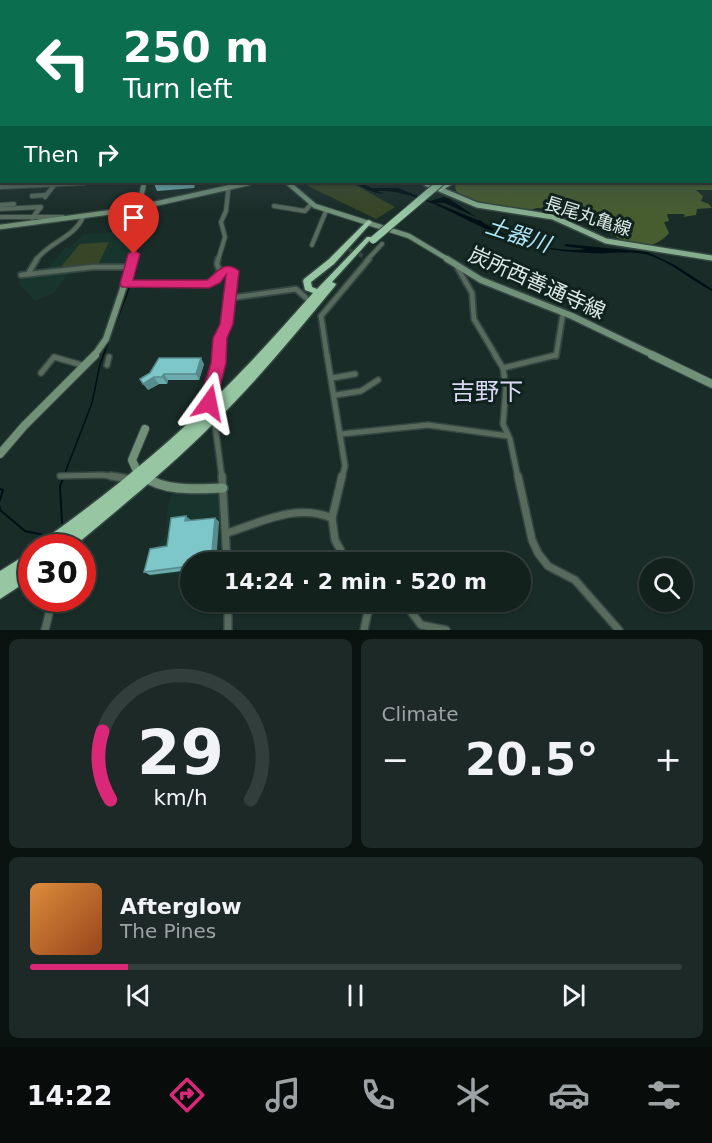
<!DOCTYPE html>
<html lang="en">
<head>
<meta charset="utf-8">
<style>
  body { margin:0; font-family:"DejaVu Sans","Noto Sans JP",sans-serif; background:#1c2926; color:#f1f3f6; height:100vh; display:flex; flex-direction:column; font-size:22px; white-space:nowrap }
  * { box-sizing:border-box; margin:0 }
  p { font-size:20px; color:#9da3a4 }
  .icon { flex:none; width:33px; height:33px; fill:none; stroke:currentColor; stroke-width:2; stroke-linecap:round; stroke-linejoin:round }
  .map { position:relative; height:630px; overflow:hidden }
  .details { display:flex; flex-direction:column; gap:9px; padding:9px; background:#0a1210; flex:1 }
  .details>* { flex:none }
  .guide { position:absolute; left:0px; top:0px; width:712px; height:183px; box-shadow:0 2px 4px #0004,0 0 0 2px #323e3b; background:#0b6e4f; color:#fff; overflow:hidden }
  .fabs { position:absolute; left:639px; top:558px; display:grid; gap:12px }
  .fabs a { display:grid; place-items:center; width:54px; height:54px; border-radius:50%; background:#13211d; box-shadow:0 2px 4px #0004,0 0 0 2px #323e3b; font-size:30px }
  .speed { position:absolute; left:18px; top:534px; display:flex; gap:12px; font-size:30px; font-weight:700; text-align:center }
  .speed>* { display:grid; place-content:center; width:78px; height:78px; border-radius:50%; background:#13211d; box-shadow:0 2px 4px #0004,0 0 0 2px #323e3b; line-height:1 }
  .speed .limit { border:9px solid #d22; background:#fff; color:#111 }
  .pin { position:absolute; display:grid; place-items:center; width:51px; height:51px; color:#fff; margin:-62px -26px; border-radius:50% 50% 50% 0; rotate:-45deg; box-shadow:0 0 6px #0007 }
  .pin .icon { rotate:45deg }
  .me { position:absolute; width:66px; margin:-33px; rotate:12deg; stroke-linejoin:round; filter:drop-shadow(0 0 4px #0008) }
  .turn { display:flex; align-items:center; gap:21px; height:126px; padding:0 24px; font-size:27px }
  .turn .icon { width:78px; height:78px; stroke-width:2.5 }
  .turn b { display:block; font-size:42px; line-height:51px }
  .then { display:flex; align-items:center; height:57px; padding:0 24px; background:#0003; gap:12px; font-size:22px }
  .big { font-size:45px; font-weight:600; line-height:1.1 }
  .details .widget { flex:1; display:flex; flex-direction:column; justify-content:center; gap:9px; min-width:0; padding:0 21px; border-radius:9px; background:#1c2926 }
  .details .dial { align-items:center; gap:0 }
  .dial svg { height:156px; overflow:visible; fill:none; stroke:#323e3b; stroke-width:7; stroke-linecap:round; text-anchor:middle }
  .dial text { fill:#f1f3f6; stroke:none }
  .song { display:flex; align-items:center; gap:18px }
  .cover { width:72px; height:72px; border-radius:9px; background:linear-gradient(135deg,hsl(30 70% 55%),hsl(20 70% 35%)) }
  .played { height:6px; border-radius:3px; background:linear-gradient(90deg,#db2777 15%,#323e3b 15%) }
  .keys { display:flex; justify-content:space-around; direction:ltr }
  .heat { display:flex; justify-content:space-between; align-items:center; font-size:33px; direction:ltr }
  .details .tiles { flex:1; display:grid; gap:9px; grid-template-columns:1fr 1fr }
  .widget:last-child { grid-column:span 2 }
  .trip { position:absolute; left:180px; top:552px; width:351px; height:60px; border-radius:30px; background:#13211d; box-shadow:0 2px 4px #0004,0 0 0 2px #323e3b; font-weight:600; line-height:60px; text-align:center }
  .dock { display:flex; height:96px; justify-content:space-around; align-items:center; background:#080d0c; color:#9da3a4 }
  .dock .icon { width:42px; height:42px }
  .dock .selected { color:#db2777 }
  .dock b { font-size:27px; color:#f1f3f6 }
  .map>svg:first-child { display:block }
  .built { fill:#18352d }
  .green { fill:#374626 }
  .forest { fill:#475c2f }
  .water { fill:#000f15 }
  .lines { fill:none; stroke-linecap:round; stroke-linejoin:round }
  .stream-far1 { stroke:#000f15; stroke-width:1.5 }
  .stream { stroke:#000f15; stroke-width:2 }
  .street-tunnel { stroke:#374844; stroke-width:4; stroke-dasharray:4 1.5; stroke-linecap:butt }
  .street-far4-casing { stroke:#354742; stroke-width:4.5 }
  .street-far3-casing { stroke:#354742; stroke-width:6 }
  .street-far2-casing { stroke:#354742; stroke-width:8 }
  .street-far1-casing { stroke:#354742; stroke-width:8 }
  .street-casing { stroke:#354742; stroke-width:10 }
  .secondary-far4-casing { stroke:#354742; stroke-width:5 }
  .secondary-far3-casing { stroke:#354742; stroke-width:7 }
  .secondary-far2-casing { stroke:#354742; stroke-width:9 }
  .secondary-far1-casing { stroke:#354742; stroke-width:10 }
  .secondary-casing { stroke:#354742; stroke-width:12 }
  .primary-far1-casing { stroke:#354742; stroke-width:6 }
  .primary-casing { stroke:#354742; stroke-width:8 }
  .highway-casing { stroke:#354742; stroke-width:3 }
  .street-far4 { stroke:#576a5c; stroke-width:3 }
  .street-far3 { stroke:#576a5c; stroke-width:4 }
  .street-far2 { stroke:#576a5c; stroke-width:4.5 }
  .street-far1 { stroke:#576a5c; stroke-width:5 }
  .street { stroke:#576a5c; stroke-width:7 }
  .secondary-far4 { stroke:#719078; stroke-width:4 }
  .secondary-far3 { stroke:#719078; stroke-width:4.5 }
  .secondary-far2 { stroke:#719078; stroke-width:6 }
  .secondary-far1 { stroke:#719078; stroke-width:8 }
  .secondary { stroke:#719078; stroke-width:9 }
  .primary-far1 { stroke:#85ad8e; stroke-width:4.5 }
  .primary { stroke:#85ad8e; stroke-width:5 }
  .highway { fill:#96c7a2; fill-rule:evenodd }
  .highway-bridge-far1-casing { stroke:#354742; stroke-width:7; stroke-linecap:butt }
  .highway-bridge-casing { stroke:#354742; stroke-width:9; stroke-linecap:butt }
  .highway-bridge-far1 { stroke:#96c7a2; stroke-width:5 }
  .highway-bridge { stroke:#96c7a2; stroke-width:7 }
  .wall { fill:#6cabad }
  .shaded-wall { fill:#588b8d }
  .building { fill:#7dc7c9; stroke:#588b8d; stroke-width:1.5 }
  .route { fill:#db2777; stroke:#8e194d; stroke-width:1.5 }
  .labels { text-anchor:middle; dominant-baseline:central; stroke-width:6; stroke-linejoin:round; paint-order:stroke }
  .far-street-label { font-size:18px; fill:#deeae6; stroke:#0f221d }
  .street-label { font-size:21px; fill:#deeae6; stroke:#0f221d }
  .water-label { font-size:22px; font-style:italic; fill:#aee5f8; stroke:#0f221d }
  .quarter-label { font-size:24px; fill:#dad8f5; stroke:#0f221d }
</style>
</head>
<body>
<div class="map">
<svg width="712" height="630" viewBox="0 0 712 630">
  <rect width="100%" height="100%" fill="#192c27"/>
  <g class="built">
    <polygon points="131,230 129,262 120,262 118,266 46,270 65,248 69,248 83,235"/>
    <polygon points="71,270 54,293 37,300 34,300 18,283 20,276"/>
    <polygon points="173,491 219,494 222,562 190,562 190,572 148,577 153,553 165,535 168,505"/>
  </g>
  <g class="green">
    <polygon points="300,182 350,182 395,207 376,219"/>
    <polygon points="109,242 98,265 61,267 80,244"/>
  </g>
  <path class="forest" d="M711,123l1,67h-16l7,6 -2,5 8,3 3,4 -15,1 -1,6 -13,2 2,-2 -2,-1h-16l2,7 -5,1 5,11c-19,22 -39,11 -61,0l4,-6 -38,-19c-13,7 -23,0 -37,0 -3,0 -6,3 -9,3 -17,2 -59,-9 -72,-20l-1,-6 5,-3h251z"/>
  <path class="water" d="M354,182h7l10,6h27l32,13 13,-4 5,1 28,19 -31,-14h-9l41,17h3c24,18 77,34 106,29l-22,-3 2,-2 81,8 28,13 37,24v2c-22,-11 -39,-28 -63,-36 -18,-5 -40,-1 -59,-2 -31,-1 -64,-6 -93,-19 -35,-15 -81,-45 -119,-43l6,3c-12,-1 -21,-6 -30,-12z"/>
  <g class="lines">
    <polyline class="stream-far1" points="63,478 92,403 100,364 136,270 137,240"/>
    <g class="stream">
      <polyline points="0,489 3,490 0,500"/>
      <polyline points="0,507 0,510 25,531 48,536"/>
      <polyline points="62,523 60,486 64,476"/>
      <polyline points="49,630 57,598"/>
    </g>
    <polyline class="street-tunnel" points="349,250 363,256"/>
    <defs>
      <g id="street-far4">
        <polyline points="0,162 2,160"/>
        <polyline points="53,184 104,182"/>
        <polyline points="229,184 229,182"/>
      </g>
      <g id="street-far3">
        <polyline points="0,187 84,183"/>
        <polyline points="32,196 46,195"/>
        <polyline points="45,197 55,184"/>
        <polyline points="0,205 14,204"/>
        <polyline points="274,206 305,211 311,204"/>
        <polyline points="0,209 41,207 32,218"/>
        <polyline points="0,217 63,217"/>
        <polyline points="312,245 326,211"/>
        <path d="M36,260c13,-18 38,-22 47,-43"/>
        <polyline points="218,260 225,237 221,222 226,211 229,183"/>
        <polyline points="367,260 382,244"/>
      </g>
      <g id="street-far2">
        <polyline points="218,259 217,264 220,272"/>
        <polyline points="457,267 472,293 474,319 496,356"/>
        <polyline points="28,274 37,259"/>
        <polyline points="21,275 93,267 132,267"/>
        <polyline points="126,284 209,284 220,272"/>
        <polyline points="230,298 296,289 306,298"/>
        <polyline points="219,356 220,338 226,324 233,271 220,272"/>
        <polyline points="327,356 321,316 369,259"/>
        <polyline points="554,356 556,356 563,313"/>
      </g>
      <g id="street-far1">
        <polyline points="327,355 345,466 342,478"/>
        <polyline points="495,355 503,368 506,388 503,424 510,439 518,478"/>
        <polyline points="107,365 109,357"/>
        <polyline points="503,368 556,355"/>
        <polyline points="41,373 54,357 85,366"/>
        <polyline points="332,378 355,374"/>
        <polyline points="336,395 361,391 378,380"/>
        <polyline points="213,406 208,400 219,355"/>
        <polyline points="210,420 215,425 222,478"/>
        <polyline points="341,434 428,425 508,436"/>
        <polyline points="60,476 103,475 121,478"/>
      </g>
      <g id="street">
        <polyline points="111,476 130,479"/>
        <polyline points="222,476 227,562"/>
        <polyline points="518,476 532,540 538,553 548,566 575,580 619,630"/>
        <polyline points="332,518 342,476"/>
        <path d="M227,533c35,-11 69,-30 105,-15l3,22 12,22"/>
        <polyline points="228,602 228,630"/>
        <polyline points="395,602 409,609 421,625 446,630"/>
        <polyline points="45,630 53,598"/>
        <polyline points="364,630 370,602"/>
      </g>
      <g id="secondary-far4">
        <polyline points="287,182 290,184"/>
        <polyline points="144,184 144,182"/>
        <polyline points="243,184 252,182"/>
      </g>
      <g id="secondary-far3">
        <polyline points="288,183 315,206 409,236 449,260"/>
        <polyline points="0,227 127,210 249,183"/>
        <polyline points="133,260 135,227 144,183"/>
      </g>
      <g id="secondary-far2">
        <polyline points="447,259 481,280 572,316 655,356"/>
        <polyline points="94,356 106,339 133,259"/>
      </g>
      <g id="secondary-far1">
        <polyline points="652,355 712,384"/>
        <polyline points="0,454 24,426 95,355"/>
        <polyline points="145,478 137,471 132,460 145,429"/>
      </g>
      <path id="secondary" d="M143,476c22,16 54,13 80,12"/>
      <polyline id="primary-far1" points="423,182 428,184"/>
      <polyline id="primary" points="425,183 477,205 553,217 606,241 712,258"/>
      <g id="highway">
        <polygon points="450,182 456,182 441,191 436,190"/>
        <path d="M369,220l3,2 -1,1 -37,41 -23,18 1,5 5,2 50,-52h4v2l-39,43 4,2 -1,2c-39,47 -78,95 -122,138 -44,44 -93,84 -141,124h-34l1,-5c64,-45 124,-94 180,-149 33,-32 63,-66 94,-101l-8,-3 -2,-9 1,-2 24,-19 39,-39z"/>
        <polygon points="32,551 32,578 0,599 0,571"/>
      </g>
    </defs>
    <use href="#street-far4" class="street-far4-casing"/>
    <use href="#street-far3" class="street-far3-casing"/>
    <use href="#street-far2" class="street-far2-casing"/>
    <use href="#street-far1" class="street-far1-casing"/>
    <use href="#street" class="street-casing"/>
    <use href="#secondary-far4" class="secondary-far4-casing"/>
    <use href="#secondary-far3" class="secondary-far3-casing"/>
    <use href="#secondary-far2" class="secondary-far2-casing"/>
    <use href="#secondary-far1" class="secondary-far1-casing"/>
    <use href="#secondary" class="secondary-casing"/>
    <use href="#primary-far1" class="primary-far1-casing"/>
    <use href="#primary" class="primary-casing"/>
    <use href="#highway" class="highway-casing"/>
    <use href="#street-far4" class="street-far4"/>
    <use href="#street-far3" class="street-far3"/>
    <use href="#street-far2" class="street-far2"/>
    <use href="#street-far1" class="street-far1"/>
    <use href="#street" class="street"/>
    <use href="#secondary-far4" class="secondary-far4"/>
    <use href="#secondary-far3" class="secondary-far3"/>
    <use href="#secondary-far2" class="secondary-far2"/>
    <use href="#secondary-far1" class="secondary-far1"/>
    <use href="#secondary" class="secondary"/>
    <use href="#primary-far1" class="primary-far1"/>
    <use href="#primary" class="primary"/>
    <use href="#highway" class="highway"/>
    <defs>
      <polyline id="highway-bridge-far1" points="438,184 441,182"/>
      <polyline id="highway-bridge" points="373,240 440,183"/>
    </defs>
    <use href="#highway-bridge-far1" class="highway-bridge-far1-casing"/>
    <use href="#highway-bridge" class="highway-bridge-casing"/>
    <use href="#highway-bridge-far1" class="highway-bridge-far1"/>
    <use href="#highway-bridge" class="highway-bridge"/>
  </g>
  <g class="wall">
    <polygon points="155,182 196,182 196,183 194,188 157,191 154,184"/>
    <polygon points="204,364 199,380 168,380 167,384 159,384 148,390 150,373"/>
    <polygon points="215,518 219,522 190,562 190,570 150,575 144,572 191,521"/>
  </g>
  <g class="shaded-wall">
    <polygon points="192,182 196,182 196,183 194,188"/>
    <polygon points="201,358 204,364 199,380 196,374"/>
    <polygon points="164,374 168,380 167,384 162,377"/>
    <polygon points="154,377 159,384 148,390 143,384"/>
    <polygon points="186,516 191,520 185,521"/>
    <polygon points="215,518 219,522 216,562 211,562"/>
  </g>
  <g class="building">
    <polygon points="155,182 192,182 154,184"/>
    <polygon points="159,358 201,358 196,374 164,374 162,377 154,377 143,384 140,379 150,373"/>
    <polygon points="186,516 185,521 215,518 211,562 190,562 190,566 144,572 150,549 167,546 171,518"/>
  </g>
  <linearGradient id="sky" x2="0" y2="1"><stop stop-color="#0e1815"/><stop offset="0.58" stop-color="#384b52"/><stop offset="1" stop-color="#384b52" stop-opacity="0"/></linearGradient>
  <rect width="712" height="212" fill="url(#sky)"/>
  <path class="route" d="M134,250l6,4 -7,26h74c10,-7 17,-21 32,-9l-6,53 -6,14 -1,25 -11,45 -6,2 -6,-2 -2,-13 10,-32 2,-25 7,-14 6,-49 -6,8 -11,5 -87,-1 -2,-3 8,-30z"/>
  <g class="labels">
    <g class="far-street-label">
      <text transform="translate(588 216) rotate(18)">長尾丸亀線</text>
    </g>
    <g class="street-label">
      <text transform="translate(537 283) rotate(24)">炭所西善通寺線</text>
    </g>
    <g class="water-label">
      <text transform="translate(518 235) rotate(18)">土器川</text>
    </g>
    <g class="quarter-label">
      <text x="487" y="392">吉野下</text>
    </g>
  </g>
</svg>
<div class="fabs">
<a><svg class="icon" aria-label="search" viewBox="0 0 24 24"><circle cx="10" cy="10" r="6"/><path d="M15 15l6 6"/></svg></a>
</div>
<div class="speed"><div class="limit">30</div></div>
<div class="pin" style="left:134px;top:254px;background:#d93025"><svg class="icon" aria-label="arrive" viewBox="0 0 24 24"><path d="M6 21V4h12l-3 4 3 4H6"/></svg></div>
<svg class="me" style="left:209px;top:403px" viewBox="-20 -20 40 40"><path d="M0-17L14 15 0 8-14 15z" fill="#db2777" stroke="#fff" stroke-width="4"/></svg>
<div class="trip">14:24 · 2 min · 520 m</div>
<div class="guide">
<div class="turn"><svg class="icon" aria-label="left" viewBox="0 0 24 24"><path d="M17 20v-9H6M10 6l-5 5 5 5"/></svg><div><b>250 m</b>Turn left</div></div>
<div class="then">Then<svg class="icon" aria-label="right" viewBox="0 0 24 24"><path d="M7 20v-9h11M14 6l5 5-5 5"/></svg></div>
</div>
</div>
<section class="details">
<div class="tiles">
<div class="widget dial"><svg viewBox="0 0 100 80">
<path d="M14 69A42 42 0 1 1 86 69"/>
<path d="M14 69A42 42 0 0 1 10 34" stroke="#db2777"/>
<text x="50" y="56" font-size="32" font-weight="700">29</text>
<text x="50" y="72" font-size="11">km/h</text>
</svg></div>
<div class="widget"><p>Climate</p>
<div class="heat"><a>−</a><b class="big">20.5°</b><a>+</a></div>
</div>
<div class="widget">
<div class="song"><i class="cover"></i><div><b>Afterglow</b><p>The Pines</p></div></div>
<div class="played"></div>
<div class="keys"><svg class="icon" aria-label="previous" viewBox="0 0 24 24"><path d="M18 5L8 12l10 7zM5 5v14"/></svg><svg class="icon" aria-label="pause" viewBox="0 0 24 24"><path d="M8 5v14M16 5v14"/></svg><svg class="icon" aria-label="next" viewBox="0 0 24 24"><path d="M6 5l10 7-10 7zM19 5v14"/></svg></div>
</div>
</div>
</section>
<nav class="dock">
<b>14:22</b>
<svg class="icon selected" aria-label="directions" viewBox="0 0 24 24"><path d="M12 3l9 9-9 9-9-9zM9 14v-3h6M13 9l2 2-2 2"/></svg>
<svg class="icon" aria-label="music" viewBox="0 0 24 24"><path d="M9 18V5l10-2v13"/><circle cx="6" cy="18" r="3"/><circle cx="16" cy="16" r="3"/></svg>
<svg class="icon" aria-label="phone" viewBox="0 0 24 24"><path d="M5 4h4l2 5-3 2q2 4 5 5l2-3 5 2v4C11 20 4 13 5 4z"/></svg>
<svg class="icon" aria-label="climate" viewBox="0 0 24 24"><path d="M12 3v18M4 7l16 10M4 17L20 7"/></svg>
<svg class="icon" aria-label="car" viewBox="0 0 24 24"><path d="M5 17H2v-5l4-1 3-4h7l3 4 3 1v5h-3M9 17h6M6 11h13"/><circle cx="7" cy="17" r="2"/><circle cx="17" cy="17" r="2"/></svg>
<svg class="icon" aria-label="filters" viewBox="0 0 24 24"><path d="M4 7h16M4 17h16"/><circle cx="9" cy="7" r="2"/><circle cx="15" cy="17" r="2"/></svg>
</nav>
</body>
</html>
